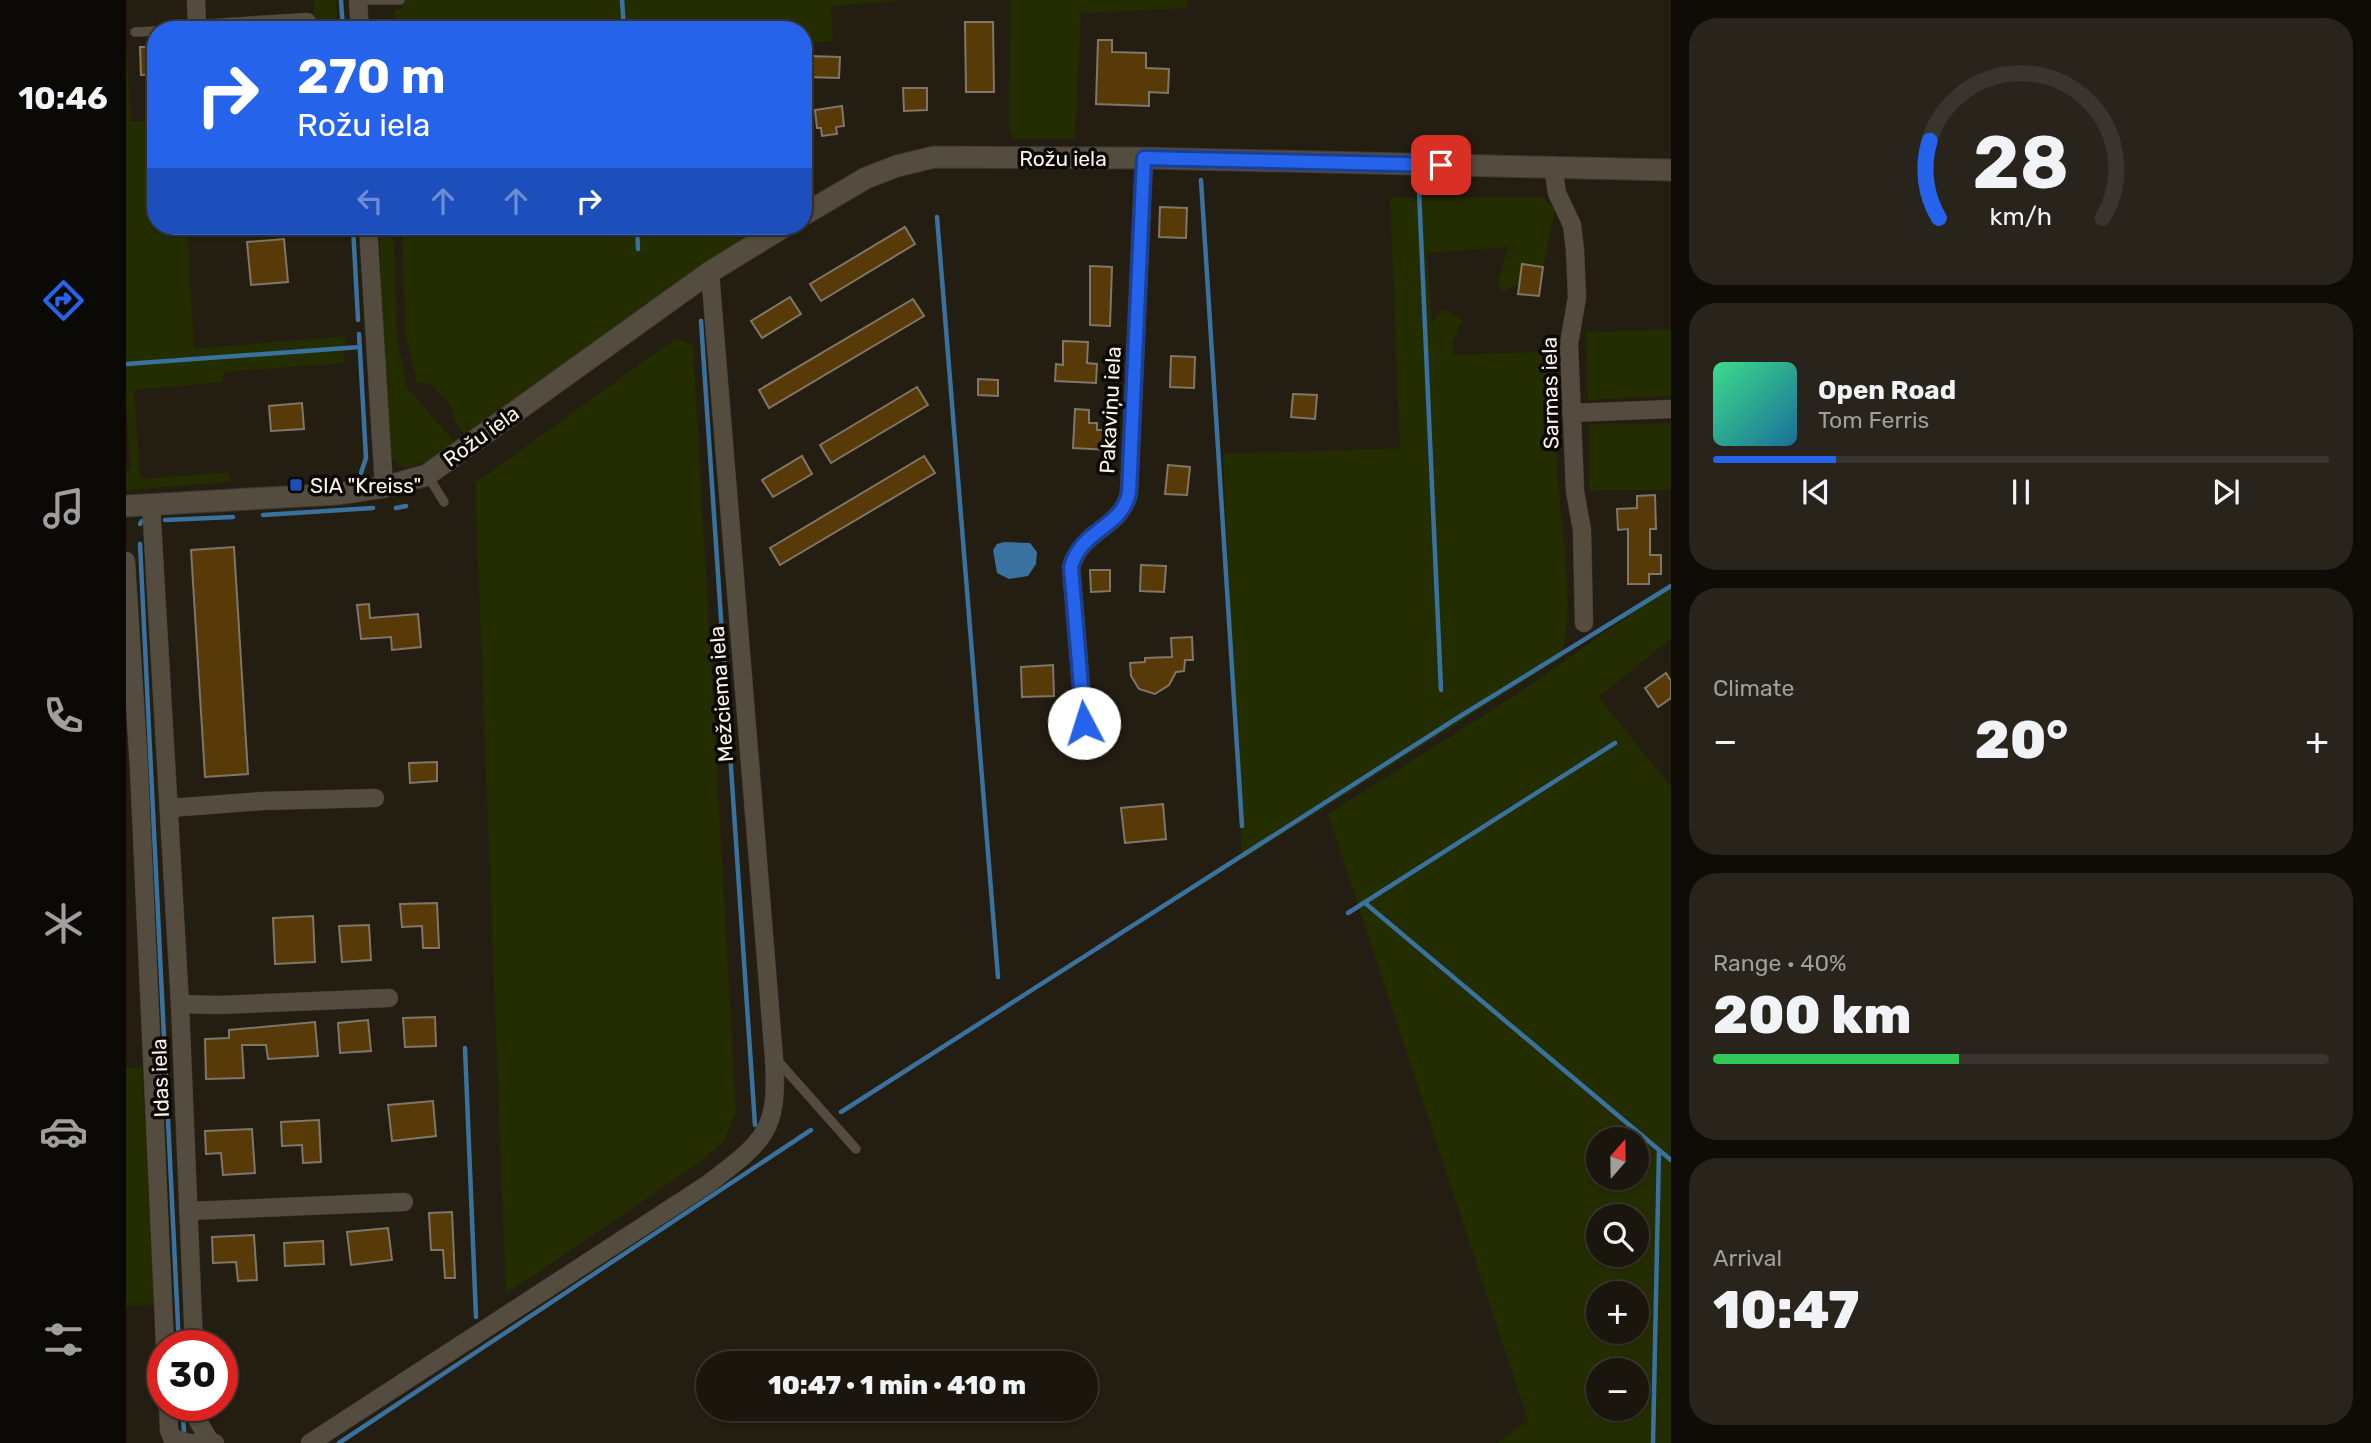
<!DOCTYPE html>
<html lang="en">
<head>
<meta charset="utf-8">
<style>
  body { margin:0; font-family:Rubik,sans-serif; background:#28231b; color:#f1f3f6; height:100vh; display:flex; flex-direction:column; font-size:26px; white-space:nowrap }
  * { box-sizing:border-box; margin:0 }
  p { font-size:23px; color:#a09f9d }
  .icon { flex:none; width:38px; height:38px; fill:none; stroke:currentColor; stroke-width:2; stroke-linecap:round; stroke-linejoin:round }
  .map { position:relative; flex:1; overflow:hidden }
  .drawer { display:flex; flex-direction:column; gap:18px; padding:18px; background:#0f0c07; width:700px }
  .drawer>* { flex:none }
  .banner { position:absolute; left:21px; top:21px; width:665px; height:214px; border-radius:28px; box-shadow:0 2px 5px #0004,0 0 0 2px #39352e; background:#2563eb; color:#fff; overflow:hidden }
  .needle { width:46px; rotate:20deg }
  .tools { position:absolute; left:1460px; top:1127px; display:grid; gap:14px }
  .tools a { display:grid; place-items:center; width:63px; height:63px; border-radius:50%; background:#1b160d; box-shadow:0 2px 5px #0004,0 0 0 2px #39352e; font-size:35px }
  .speed { position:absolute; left:21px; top:1330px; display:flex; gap:14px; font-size:35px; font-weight:700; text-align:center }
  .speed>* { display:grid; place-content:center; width:91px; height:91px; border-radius:50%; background:#1b160d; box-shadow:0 2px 5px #0004,0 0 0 2px #39352e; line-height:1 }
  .speed .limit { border:10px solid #d22; background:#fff; color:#111 }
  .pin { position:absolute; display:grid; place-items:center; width:60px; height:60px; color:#fff; margin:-30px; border-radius:14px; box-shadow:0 4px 10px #0006 }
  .me { position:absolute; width:77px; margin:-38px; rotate:355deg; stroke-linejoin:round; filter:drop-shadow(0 0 5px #0008) }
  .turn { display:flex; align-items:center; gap:24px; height:147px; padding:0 35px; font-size:32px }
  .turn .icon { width:91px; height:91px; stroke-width:2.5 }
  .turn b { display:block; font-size:49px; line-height:60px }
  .lanes { display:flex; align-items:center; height:66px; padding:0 35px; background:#0003; justify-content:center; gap:35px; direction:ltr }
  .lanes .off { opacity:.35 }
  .big { font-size:52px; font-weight:800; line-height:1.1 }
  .drawer .widget { flex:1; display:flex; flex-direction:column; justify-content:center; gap:10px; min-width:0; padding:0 24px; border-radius:28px; background:#28231b }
  .drawer .dial { align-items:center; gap:0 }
  .dial svg { height:182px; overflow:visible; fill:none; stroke:#39352e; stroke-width:7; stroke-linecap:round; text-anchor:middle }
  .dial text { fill:#f1f3f6; stroke:none }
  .song { display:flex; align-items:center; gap:21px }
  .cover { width:84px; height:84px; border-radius:10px; background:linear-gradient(135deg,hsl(150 70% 55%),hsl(200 70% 35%)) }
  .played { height:7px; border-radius:4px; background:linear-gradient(90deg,#2563eb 20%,#39352e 20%) }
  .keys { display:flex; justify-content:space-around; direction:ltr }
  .heat { display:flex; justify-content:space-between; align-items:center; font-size:38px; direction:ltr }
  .charge { height:10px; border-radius:5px; background:linear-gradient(90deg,#34c759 40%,#39352e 0) }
  .trip { position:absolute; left:570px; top:1351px; width:402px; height:70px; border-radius:35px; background:#1b160d; box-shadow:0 2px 5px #0004,0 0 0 2px #39352e; font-weight:800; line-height:70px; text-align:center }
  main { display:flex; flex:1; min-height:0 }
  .menu { display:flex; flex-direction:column; width:126px; justify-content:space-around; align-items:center; background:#0b0905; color:#a09f9d }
  .menu .icon { width:49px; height:49px }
  .menu .current { color:#2563eb }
  .menu b { font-size:32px; color:#f1f3f6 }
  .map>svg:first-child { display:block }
  .green { fill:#242d00; fill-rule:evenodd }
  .water { fill:#39729e }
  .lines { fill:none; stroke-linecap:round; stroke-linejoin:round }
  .stream { stroke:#39729e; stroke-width:4.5 }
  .building { fill:#573a08; stroke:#807668; stroke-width:2 }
  .service-casing { stroke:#3c3630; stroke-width:10 }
  .minor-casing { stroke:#3c3630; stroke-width:19 }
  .tertiary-casing { stroke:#3c3630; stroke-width:23 }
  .service { stroke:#544c3f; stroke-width:9 }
  .minor { stroke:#544c3f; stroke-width:18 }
  .tertiary { stroke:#544c3f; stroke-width:21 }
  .route-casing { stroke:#184099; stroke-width:18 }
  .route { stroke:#2563eb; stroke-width:12 }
  .transit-dot { fill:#1a4fb4; stroke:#0b0804; stroke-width:2.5 }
  .labels { text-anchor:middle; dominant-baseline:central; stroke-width:7; stroke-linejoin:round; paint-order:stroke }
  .street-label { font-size:21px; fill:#f8f3eb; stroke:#0b0804 }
  .poi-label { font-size:21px; fill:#f8f3eb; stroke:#0b0804; text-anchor:start }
</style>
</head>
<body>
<main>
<nav class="menu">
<b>10:46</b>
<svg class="icon current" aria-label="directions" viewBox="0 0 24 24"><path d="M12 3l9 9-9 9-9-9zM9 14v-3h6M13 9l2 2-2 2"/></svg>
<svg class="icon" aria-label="music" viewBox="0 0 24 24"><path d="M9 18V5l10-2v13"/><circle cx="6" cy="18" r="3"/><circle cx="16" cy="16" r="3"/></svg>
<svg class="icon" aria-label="phone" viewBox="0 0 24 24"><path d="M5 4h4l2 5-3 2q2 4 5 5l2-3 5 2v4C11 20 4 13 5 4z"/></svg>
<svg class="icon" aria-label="climate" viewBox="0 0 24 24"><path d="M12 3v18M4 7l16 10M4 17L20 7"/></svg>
<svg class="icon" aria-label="car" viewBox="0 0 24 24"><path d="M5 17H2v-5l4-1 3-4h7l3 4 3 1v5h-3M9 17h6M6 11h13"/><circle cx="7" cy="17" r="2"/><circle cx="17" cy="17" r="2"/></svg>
<svg class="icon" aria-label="filters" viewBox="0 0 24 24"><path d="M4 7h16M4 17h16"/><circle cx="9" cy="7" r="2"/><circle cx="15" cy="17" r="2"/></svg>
</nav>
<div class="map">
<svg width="1545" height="1443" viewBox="0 0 1545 1443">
  <rect width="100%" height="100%" fill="#241d11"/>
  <g class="green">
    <polygon points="187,0 210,0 211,26 190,29"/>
    <polygon points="276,0 778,0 705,6 707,41 677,44 677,30 268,30 268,10 277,8"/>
    <polygon points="884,0 1061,0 1061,8 955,13 949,139 887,139 883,126"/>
    <polygon points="0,48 5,122 30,120 30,226 61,226 68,349 219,336 218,363 97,372 97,382 8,390 14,479 104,472 105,482 0,490 0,471 4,470 0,394"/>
    <path d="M1413,197l7,3 9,10 -12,57 -21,-3 -3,20 -17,8 -5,-6 11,-39 -81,6 5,69 11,-13 19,10 -9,23v13l101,-4c2,46 1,94 5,140 4,49 16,122 2,167l-319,202 -19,-406 177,-6 -10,-250z"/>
    <polygon points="253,226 267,226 271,335 280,386 329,443 304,461 278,468 267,460 262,445"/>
    <polygon points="276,226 641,226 519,306 339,436 328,420 328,410 305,384 291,383 280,337"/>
    <polygon points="1545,329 1545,396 1462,400 1460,332"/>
    <polygon points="550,338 567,345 610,1112 599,1140 573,1163 380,1294 349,483"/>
    <polygon points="1545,423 1545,490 1463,490 1463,424"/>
    <path d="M1545,586v53l-72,58 72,90v656h-174l31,-23 -200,-606 189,-120zM1472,1139h38v39h-38zM1472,1216h38v39h-38zM1472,1293h38v39h-38zM1472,1370h38v39h-38z"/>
    <polygon points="0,1068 16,1068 28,1304 0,1306"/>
  </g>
  <polygon class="water" points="878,542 904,543 911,552 910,564 902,576 883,579 871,573 867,550 871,544"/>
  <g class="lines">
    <g class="stream">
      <polyline points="215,0 217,30"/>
      <polyline points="496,0 498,30"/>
      <polyline points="1075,180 1116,826"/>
      <polyline points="1293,191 1315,690"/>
      <polyline points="811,217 872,977"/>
      <polyline points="227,226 232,320"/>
      <polyline points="511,226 512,249"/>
      <polyline points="575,321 629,1125"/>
      <polyline points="233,334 240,458 235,473"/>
      <polyline points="0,364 234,347"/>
      <polyline points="270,508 280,506"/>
      <polyline points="137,515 247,508"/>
      <polyline points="39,520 107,517"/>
      <polyline points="14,524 16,521"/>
      <polyline points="14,544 53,1346"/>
      <polyline points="1239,903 1545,1160"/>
      <polyline points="1222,913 1489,743"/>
      <polyline points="339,1048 350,1317"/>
      <polyline points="715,1112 1333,717 1545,586"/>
      <polyline points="56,1405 58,1431"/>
      <polyline points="213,1443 685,1130"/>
      <polyline points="1527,1443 1533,1150"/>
    </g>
  </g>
  <g class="building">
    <polygon points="839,22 867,22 868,92 840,92"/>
    <polygon points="972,40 986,40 986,52 1020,53 1020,68 1043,69 1042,93 1023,92 1023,106 970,104"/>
    <polygon points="14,47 30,47 30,74 15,75"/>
    <polygon points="682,56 714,57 713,78 681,77"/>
    <polygon points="777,88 801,88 801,110 778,111"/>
    <polygon points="716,106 718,126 710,127 711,134 696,136 695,128 691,128 689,110"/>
    <polygon points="1034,207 1061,208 1060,238 1033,237"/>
    <polygon points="779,227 789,244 695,301 684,284"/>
    <polygon points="158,239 162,282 125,285 121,242"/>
    <polygon points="1396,264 1417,267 1413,296 1392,294"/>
    <polygon points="964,266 986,267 984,326 964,325"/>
    <polygon points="664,297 675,314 636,338 625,321"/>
    <polygon points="787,299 798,316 643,408 633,390"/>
    <polygon points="937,341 962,342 961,363 971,364 970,383 929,381 930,364 937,365"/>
    <polygon points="1045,356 1069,357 1068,388 1044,387"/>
    <polygon points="852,379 872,380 872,396 852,395"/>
    <polygon points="791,387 802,405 705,463 694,445"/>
    <polygon points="1167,394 1191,395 1189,419 1165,417"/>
    <polygon points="176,403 178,429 145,431 143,406"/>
    <polygon points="949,409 963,410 963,423 971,423 971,430 984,430 983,450 947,448"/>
    <polygon points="676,456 686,474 647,497 636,480"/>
    <polygon points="798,456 809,473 654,565 644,548"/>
    <polygon points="1042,465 1064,467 1061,495 1039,494"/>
    <polygon points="1529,495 1530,529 1524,529 1524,555 1535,555 1535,574 1523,574 1523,584 1502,584 1502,529 1492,530 1491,509 1511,508 1511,496"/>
    <polygon points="108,547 122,774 79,777 65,550"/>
    <polygon points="1015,565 1040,566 1038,592 1014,591"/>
    <polygon points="964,570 984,570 984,591 965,592"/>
    <polygon points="243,604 244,618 292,614 295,647 266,650 265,637 235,639 231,605"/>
    <polygon points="1066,637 1067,660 1059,660 1058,671 1050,672 1043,685 1029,694 1013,689 1005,676 1004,663 1019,662 1019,658 1046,657 1045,638"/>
    <polygon points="927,665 928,696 896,697 895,667"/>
    <polygon points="1540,673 1545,681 1545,698 1532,707 1519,688"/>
    <polygon points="311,762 311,781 284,783 283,763"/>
    <polygon points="1037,804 1040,839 999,843 995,808"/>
    <polygon points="311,903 313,948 297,948 296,926 276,927 274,904"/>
    <polygon points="187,916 189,962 149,964 147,918"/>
    <polygon points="243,925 245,960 216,962 213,926"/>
    <polygon points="309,1017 310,1046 279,1047 277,1018"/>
    <polygon points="242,1020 245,1051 214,1053 212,1023"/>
    <polygon points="189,1022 192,1056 142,1059 140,1045 116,1045 118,1078 80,1079 79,1039 103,1038 103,1030"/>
    <polygon points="307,1101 310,1136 266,1141 262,1105"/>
    <polygon points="193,1120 195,1162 177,1163 176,1145 156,1146 155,1122"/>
    <polygon points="126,1129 129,1173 97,1175 95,1153 80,1154 79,1131"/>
    <polygon points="326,1212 329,1278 319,1278 317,1250 305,1250 303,1213"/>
    <polygon points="262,1228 266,1260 225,1265 221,1232"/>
    <polygon points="128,1235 131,1280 112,1281 110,1262 87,1263 86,1237"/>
    <polygon points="197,1241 198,1264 159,1266 158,1243"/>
  </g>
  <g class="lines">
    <defs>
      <g id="service">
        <polyline points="238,0 274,0"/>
        <polyline points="52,30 71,29"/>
        <polyline points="9,32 30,31"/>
        <polyline points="302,476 318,502"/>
        <polyline points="650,1059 730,1149"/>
      </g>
      <g id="minor">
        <polyline points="70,0 71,29 181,22"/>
        <polyline points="232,0 234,30"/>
        <polyline points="1427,167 1431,193 1446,225 1449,250 1451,297 1443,344 1449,491 1456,530 1458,623"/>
        <polyline points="242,226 258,487"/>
        <polyline points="1445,413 1545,409"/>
        <polyline points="25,504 54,1004 68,1346"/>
        <polyline points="0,561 13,769 39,1346"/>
        <path d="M958,723l-13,-156c12,-39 50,-38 58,-74l15,-335"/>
        <polyline points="44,808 136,801 249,798"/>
        <polyline points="54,1004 93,1005 263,998"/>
        <polyline points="62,1211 278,1202"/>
        <polyline points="42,1405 43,1430 46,1438 63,1443 89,1443"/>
        <polyline points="71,1405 72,1421 85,1443"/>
        <path d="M184,1443l398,-259c56,-43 71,-52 66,-126l-64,-786"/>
      </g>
      <g id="tertiary">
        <polyline points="677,215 740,178 771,166 808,157 1018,158 1545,170"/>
        <polyline points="0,506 212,494 258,487 301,475 584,272 659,226"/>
      </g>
    </defs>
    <use href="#service" class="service-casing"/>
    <use href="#minor" class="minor-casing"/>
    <use href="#tertiary" class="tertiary-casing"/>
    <use href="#service" class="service"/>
    <use href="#minor" class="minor"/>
    <use href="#tertiary" class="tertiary"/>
  </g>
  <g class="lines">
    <defs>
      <path id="route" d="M958,723l-13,-156c11,-39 50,-38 58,-74l15,-335 297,7"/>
    </defs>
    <use href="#route" class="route-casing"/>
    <use href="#route" class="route"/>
  </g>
  <rect class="transit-dot" x="163" y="478" width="14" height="14" rx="3.5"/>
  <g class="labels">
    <g class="street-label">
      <text x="937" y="158">Rožu iela</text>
      <text transform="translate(1424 393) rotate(-91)">Sarmas iela</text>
      <text transform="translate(984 410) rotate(-87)">Pakaviņu iela</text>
      <text transform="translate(355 436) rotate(-36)">Rožu iela</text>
      <text transform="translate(595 694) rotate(-94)">Mežciema iela</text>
      <text transform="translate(34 1078) rotate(-92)">Idas iela</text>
    </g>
    <g class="poi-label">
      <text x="184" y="485">SIA "Kreiss"</text>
    </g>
  </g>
</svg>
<div class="tools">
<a><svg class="needle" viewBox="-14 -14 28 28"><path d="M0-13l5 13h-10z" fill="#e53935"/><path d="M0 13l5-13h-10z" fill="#a09f9d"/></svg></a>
<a><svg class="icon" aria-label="search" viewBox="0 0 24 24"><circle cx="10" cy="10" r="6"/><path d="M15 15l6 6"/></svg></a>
<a>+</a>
<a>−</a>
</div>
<div class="speed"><div class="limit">30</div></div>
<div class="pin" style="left:1315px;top:165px;background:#d93025"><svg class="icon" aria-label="arrive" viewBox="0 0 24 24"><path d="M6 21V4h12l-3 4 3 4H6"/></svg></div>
<svg class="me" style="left:958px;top:723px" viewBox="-20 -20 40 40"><circle r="19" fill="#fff"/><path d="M0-13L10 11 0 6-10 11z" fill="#2563eb"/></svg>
<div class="trip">10:47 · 1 min · 410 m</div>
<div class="banner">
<div class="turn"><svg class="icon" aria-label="right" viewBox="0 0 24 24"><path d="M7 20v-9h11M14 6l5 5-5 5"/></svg><div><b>270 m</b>Rožu iela</div></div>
<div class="lanes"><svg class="icon off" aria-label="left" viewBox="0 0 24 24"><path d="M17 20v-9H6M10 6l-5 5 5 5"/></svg><svg class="icon off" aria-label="ahead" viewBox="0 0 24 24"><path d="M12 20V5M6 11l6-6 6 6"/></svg><svg class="icon off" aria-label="ahead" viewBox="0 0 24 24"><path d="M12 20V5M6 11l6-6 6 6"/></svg><svg class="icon" aria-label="right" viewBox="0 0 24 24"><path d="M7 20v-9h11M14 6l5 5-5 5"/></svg></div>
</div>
</div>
<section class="drawer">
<div class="widget dial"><svg viewBox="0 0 100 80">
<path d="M14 69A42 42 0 1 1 86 69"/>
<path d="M14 69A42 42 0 0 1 10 35" stroke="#2563eb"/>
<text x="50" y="56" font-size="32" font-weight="700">28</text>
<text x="50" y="72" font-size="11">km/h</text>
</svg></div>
<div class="widget">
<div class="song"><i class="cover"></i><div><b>Open Road</b><p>Tom Ferris</p></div></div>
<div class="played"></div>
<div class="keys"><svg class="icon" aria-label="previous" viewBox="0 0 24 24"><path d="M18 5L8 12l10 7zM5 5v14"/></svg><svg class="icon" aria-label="pause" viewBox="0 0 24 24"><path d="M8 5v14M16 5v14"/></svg><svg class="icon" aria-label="next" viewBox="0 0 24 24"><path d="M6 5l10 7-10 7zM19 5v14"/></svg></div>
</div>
<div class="widget"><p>Climate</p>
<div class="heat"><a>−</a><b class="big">20°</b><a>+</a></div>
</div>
<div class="widget"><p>Range · 40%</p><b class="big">200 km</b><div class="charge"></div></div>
<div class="widget"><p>Arrival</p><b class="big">10:47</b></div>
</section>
</main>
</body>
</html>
